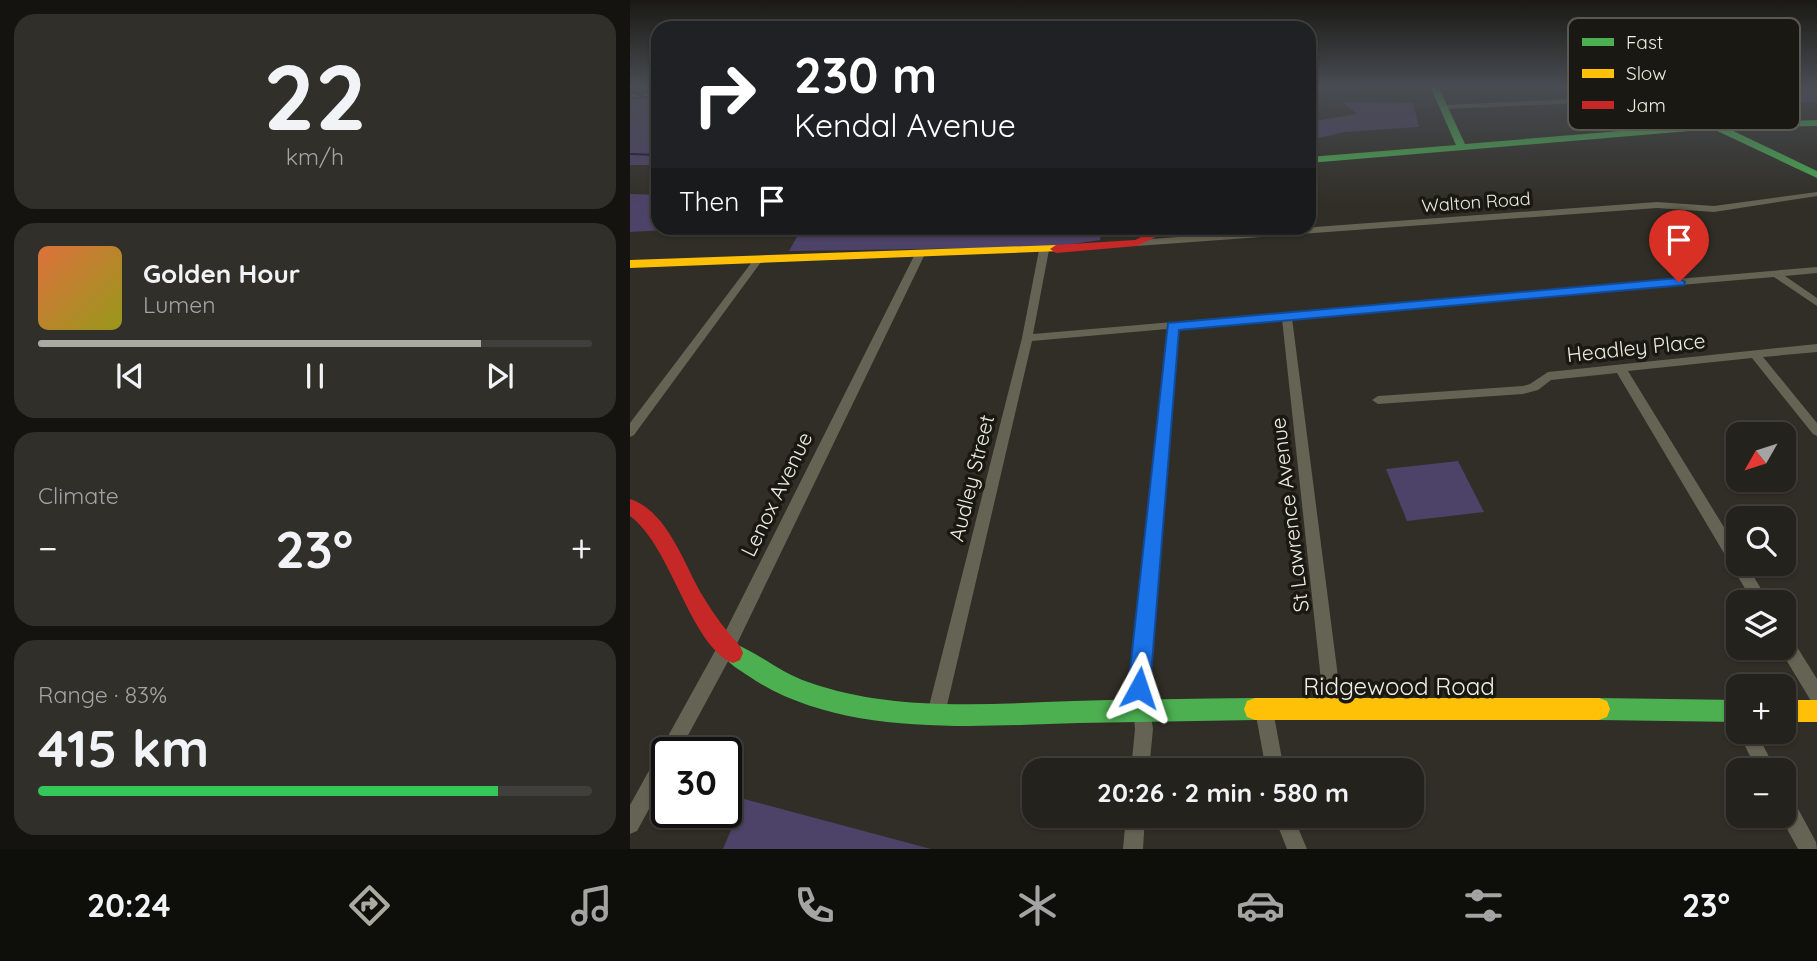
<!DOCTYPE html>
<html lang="en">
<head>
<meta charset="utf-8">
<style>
  body { margin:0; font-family:Quicksand,sans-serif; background:#302f29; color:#f1f3f6; height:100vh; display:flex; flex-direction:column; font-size:26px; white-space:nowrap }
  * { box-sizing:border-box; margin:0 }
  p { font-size:23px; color:#a3a4a3 }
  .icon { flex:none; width:38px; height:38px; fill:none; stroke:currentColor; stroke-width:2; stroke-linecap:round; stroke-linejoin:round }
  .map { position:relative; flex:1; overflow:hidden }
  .drawer { display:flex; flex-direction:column; gap:14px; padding:14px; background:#14130f; width:630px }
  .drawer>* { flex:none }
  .banner { position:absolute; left:21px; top:21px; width:665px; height:214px; border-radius:21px; box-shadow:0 2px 5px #0004,0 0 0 2px #413f3b; background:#202124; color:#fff; overflow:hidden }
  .needle { width:46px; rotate:231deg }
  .fabs { position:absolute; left:1096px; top:422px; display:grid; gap:14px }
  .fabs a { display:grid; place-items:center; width:70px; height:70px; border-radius:14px; background:#24221c; box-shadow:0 2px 5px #0004,0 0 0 2px #413f3b; font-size:35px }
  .speed { position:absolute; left:21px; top:737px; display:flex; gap:14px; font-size:35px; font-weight:700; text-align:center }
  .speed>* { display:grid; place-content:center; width:91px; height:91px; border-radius:50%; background:#24221c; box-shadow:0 2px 5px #0004,0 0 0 2px #413f3b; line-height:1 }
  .speed .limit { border:4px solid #111; border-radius:10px; background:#fff; color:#111 }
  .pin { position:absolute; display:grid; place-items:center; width:60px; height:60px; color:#fff; margin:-72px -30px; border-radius:50% 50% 50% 0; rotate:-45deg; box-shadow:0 0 7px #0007 }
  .pin .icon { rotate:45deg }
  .me { position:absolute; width:77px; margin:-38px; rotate:5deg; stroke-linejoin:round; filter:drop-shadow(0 0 5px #0008) }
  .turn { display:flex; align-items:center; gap:24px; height:147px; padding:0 28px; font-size:32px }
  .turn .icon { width:91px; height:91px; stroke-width:2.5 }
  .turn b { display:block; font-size:49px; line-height:60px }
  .then { display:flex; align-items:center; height:66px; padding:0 28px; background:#0003; gap:14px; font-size:26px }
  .big { font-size:52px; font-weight:800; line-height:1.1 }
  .drawer .card { flex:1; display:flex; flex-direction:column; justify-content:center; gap:10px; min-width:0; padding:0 24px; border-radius:21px; background:#302f29 }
  .drawer .dial { align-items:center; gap:0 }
  .dial b { font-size:91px; line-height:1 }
  .song { display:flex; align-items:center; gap:21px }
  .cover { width:84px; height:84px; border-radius:10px; background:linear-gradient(135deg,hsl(20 70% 55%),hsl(60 70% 35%)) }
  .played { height:7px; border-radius:4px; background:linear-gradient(90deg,#abaaa1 80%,#413f3b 80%) }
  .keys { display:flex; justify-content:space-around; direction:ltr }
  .heat { display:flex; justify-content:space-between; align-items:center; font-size:38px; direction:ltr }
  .charge { height:10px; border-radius:5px; background:linear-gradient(90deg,#34c759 83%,#413f3b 0) }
  .trip { position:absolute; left:392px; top:758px; width:402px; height:70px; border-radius:21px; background:#24221c; box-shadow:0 2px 5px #0004,0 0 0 2px #413f3b; font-weight:800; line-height:70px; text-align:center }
  .menu { display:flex; height:112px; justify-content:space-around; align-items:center; background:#0e0e0b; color:#a3a4a3 }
  .menu .icon { width:49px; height:49px }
  .menu .current { color:#abaaa1 }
  .menu b { font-size:32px; color:#f1f3f6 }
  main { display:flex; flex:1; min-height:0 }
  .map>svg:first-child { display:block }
  .green { fill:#4d4267 }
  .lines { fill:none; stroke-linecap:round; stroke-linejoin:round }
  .stream { stroke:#1f0c3a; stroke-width:2 }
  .street { fill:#656353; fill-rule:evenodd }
  .fast { fill:#4caf50; fill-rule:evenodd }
  .slow { fill:#ffc107; fill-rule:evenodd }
  .jam { fill:#c62828; fill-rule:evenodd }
  .rail { stroke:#67655c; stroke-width:2; stroke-dasharray:7 7; stroke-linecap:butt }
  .route { fill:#1a73e8; stroke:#114b97; stroke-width:2 }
  .labels { text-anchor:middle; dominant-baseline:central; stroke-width:7; stroke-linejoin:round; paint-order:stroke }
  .far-street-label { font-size:18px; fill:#edece3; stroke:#191812 }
  .street-label { font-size:21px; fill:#edece3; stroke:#191812 }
  .near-street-label { font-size:24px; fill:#edece3; stroke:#191812 }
  .key { fill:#191812; stroke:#595851; stroke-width:2 }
  .key-label { font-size:19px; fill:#edece3 }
</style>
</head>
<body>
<main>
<section class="drawer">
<div class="card dial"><b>22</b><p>km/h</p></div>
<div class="card">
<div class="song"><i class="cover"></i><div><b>Golden Hour</b><p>Lumen</p></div></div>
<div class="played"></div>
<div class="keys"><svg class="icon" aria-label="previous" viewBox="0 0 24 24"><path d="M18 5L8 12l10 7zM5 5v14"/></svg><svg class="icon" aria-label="pause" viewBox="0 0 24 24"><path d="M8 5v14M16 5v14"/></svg><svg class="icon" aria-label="next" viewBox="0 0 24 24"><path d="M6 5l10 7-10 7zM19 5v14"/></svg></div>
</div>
<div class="card"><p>Climate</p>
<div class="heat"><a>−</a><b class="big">23°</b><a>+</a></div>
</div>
<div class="card"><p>Range · 83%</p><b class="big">415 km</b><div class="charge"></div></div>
</section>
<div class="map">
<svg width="1187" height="849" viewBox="0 0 1187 849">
  <rect width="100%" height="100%" fill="#302e26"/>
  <g class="green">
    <polygon points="818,86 1187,86 1187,102 1049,105 1010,86 679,91 679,87"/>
    <polygon points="28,98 28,165 0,165 0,99"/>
    <polygon points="712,102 783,103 789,127 715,132 679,140 679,122 727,114"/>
    <polygon points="0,194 28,195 28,228 69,228 0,232"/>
    <polygon points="172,228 472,228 470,240 422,247 159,251"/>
    <polygon points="828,461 854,512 777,521 756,469"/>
    <polygon points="114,799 301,849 93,849"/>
  </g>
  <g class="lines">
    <polyline class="stream" points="0,154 28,155"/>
    <g class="street">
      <polygon points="1006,86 1008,89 945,91 956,101 953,103 815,109 812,107 815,105 947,99 937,90 937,88"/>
      <polygon points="1187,192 1187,196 1084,212 1027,208 507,246 502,243 507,240 1027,202 1084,206"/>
      <polygon points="414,247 419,250 403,334 1187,267 1187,273 1155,276 1187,298 1187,306 1144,277 662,318 712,708 709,714 703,717 697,714 694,708 652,319 548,328 517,688 523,729 519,770 501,770 505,729 501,688 537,329 402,341 315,714 312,720 306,723 300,720 297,714 392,338 409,250"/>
      <polygon points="290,251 295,254 102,654 49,752 37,752 37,776 7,831 0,834 0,805 90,642 285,254"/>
      <polygon points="128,257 131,258 131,262 4,435 0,437 0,423 125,258"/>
      <polygon points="1187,344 1187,352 1133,357 1187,423 1187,436 1183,434 1122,358 998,371 1108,550 1108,564 1116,564 1139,602 1123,602 987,373 921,380 908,390 893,394 748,404 742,400 748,396 893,386 900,384 918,372"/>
      <polygon points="1153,631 1159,634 1187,679 1187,704 1181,701 1149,648 1153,648"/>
      <polygon points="634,701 640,704 643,710 654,770 636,770 625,710 628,704"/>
      <polygon points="1108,732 1126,732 1146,770 1127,770"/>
      <polygon points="1153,792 1160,794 1186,842 1187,849 1168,849 1150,816 1153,816"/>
      <polygon points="496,816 515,816 513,849 493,849"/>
      <polygon points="644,816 663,816 677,849 657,849"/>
    </g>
    <g class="fast">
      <polygon points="800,86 808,86 835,144 1074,124 998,86 1008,86 1086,123 1187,120 1187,126 1097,128 1187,171 1187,178 1083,129 679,163 679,157 826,145"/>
      <path d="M103,643c26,10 47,30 75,39 84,30 179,22 265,19 61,-2 121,-2 182,-3l8,3 3,8 -3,8 -8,3c-59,1 -118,2 -176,3 -104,3 -238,15 -329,-46 -10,-7 -23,-13 -27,-24l3,-7z"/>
      <polygon points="969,698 1108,700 1108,722 969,720 961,717 958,709 961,701"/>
    </g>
    <g class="slow">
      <polygon points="426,245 432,249 430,251 0,268 0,260"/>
      <polygon points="625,698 969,698 977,701 980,709 977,717 969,720 625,720 617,717 614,709 617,701"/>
      <rect x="1153" y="700" width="34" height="22"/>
    </g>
    <g class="jam">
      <polygon points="530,228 544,228 507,246 426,253 420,249 426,245 505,240"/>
      <path d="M0,499c39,13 54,67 74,99 10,17 22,33 36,48l3,7 -3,7 -7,3c-43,-17 -61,-116 -103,-147z"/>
    </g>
    <polyline class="rail" points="0,96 28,94"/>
  </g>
  <linearGradient id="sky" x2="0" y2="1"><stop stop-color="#1a1915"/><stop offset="0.42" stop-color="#484c52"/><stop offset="1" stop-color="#484c52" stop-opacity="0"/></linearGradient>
  <rect width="1187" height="205" fill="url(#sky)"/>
  <polygon class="route" points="1049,278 1055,282 1054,285 549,330 520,688 517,696 509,699 502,696 498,688 538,323"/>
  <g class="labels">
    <g class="far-street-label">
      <text transform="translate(846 202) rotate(-4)">Walton Road</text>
    </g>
    <g class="street-label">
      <text transform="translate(1006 347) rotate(-6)">Headley Place</text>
      <text transform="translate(341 478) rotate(-76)">Audley Street</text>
      <text transform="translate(146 494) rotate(-64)">Lenox Avenue</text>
      <text transform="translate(659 515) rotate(-97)">St Lawrence Avenue</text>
    </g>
    <g class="near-street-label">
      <text x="769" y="686">Ridgewood Road</text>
    </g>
  </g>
  <rect x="938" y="18" width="232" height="112" rx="10" class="key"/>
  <rect x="952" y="38" width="32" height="8" fill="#4caf50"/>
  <rect x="952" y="69" width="32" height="9" fill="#ffc107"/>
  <rect x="952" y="101" width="32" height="8" fill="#c62828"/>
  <g class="key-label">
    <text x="996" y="49">Fast</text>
    <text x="996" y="80">Slow</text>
    <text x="996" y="112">Jam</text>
  </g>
</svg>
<div class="fabs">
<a><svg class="needle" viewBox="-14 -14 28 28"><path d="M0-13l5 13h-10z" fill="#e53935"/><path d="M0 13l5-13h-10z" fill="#a3a4a3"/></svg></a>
<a><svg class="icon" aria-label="search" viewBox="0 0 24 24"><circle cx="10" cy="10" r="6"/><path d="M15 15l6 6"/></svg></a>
<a><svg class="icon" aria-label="layers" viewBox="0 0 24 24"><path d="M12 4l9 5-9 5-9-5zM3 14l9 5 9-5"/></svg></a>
<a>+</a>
<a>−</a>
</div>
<div class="speed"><div class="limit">30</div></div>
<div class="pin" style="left:1049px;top:282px;background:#d93025"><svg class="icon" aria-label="arrive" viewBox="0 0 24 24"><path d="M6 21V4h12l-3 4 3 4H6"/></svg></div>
<svg class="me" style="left:509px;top:688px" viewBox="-20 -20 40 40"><path d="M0-17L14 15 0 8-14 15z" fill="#1a73e8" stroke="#fff" stroke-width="4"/></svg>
<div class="trip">20:26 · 2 min · 580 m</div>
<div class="banner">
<div class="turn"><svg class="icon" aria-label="right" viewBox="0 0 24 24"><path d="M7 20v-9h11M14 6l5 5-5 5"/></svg><div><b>230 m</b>Kendal Avenue</div></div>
<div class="then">Then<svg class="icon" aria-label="arrive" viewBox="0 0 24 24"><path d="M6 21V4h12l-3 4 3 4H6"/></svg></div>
</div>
</div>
</main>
<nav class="menu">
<b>20:24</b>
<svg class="icon current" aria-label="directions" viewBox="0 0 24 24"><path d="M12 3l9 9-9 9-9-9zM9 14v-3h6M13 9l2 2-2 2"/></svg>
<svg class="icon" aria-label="music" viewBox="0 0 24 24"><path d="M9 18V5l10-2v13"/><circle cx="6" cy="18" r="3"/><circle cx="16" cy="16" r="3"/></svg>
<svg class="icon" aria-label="phone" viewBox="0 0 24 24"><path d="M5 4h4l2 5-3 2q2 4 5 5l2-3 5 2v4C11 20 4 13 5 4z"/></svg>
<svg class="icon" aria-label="climate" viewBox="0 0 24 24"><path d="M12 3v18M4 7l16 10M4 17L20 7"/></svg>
<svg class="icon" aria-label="car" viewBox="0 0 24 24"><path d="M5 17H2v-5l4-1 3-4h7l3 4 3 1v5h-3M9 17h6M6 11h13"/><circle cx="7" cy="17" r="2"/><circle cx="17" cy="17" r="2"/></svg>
<svg class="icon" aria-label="filters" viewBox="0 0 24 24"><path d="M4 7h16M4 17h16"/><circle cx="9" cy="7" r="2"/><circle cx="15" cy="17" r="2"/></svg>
<b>23°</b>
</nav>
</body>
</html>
